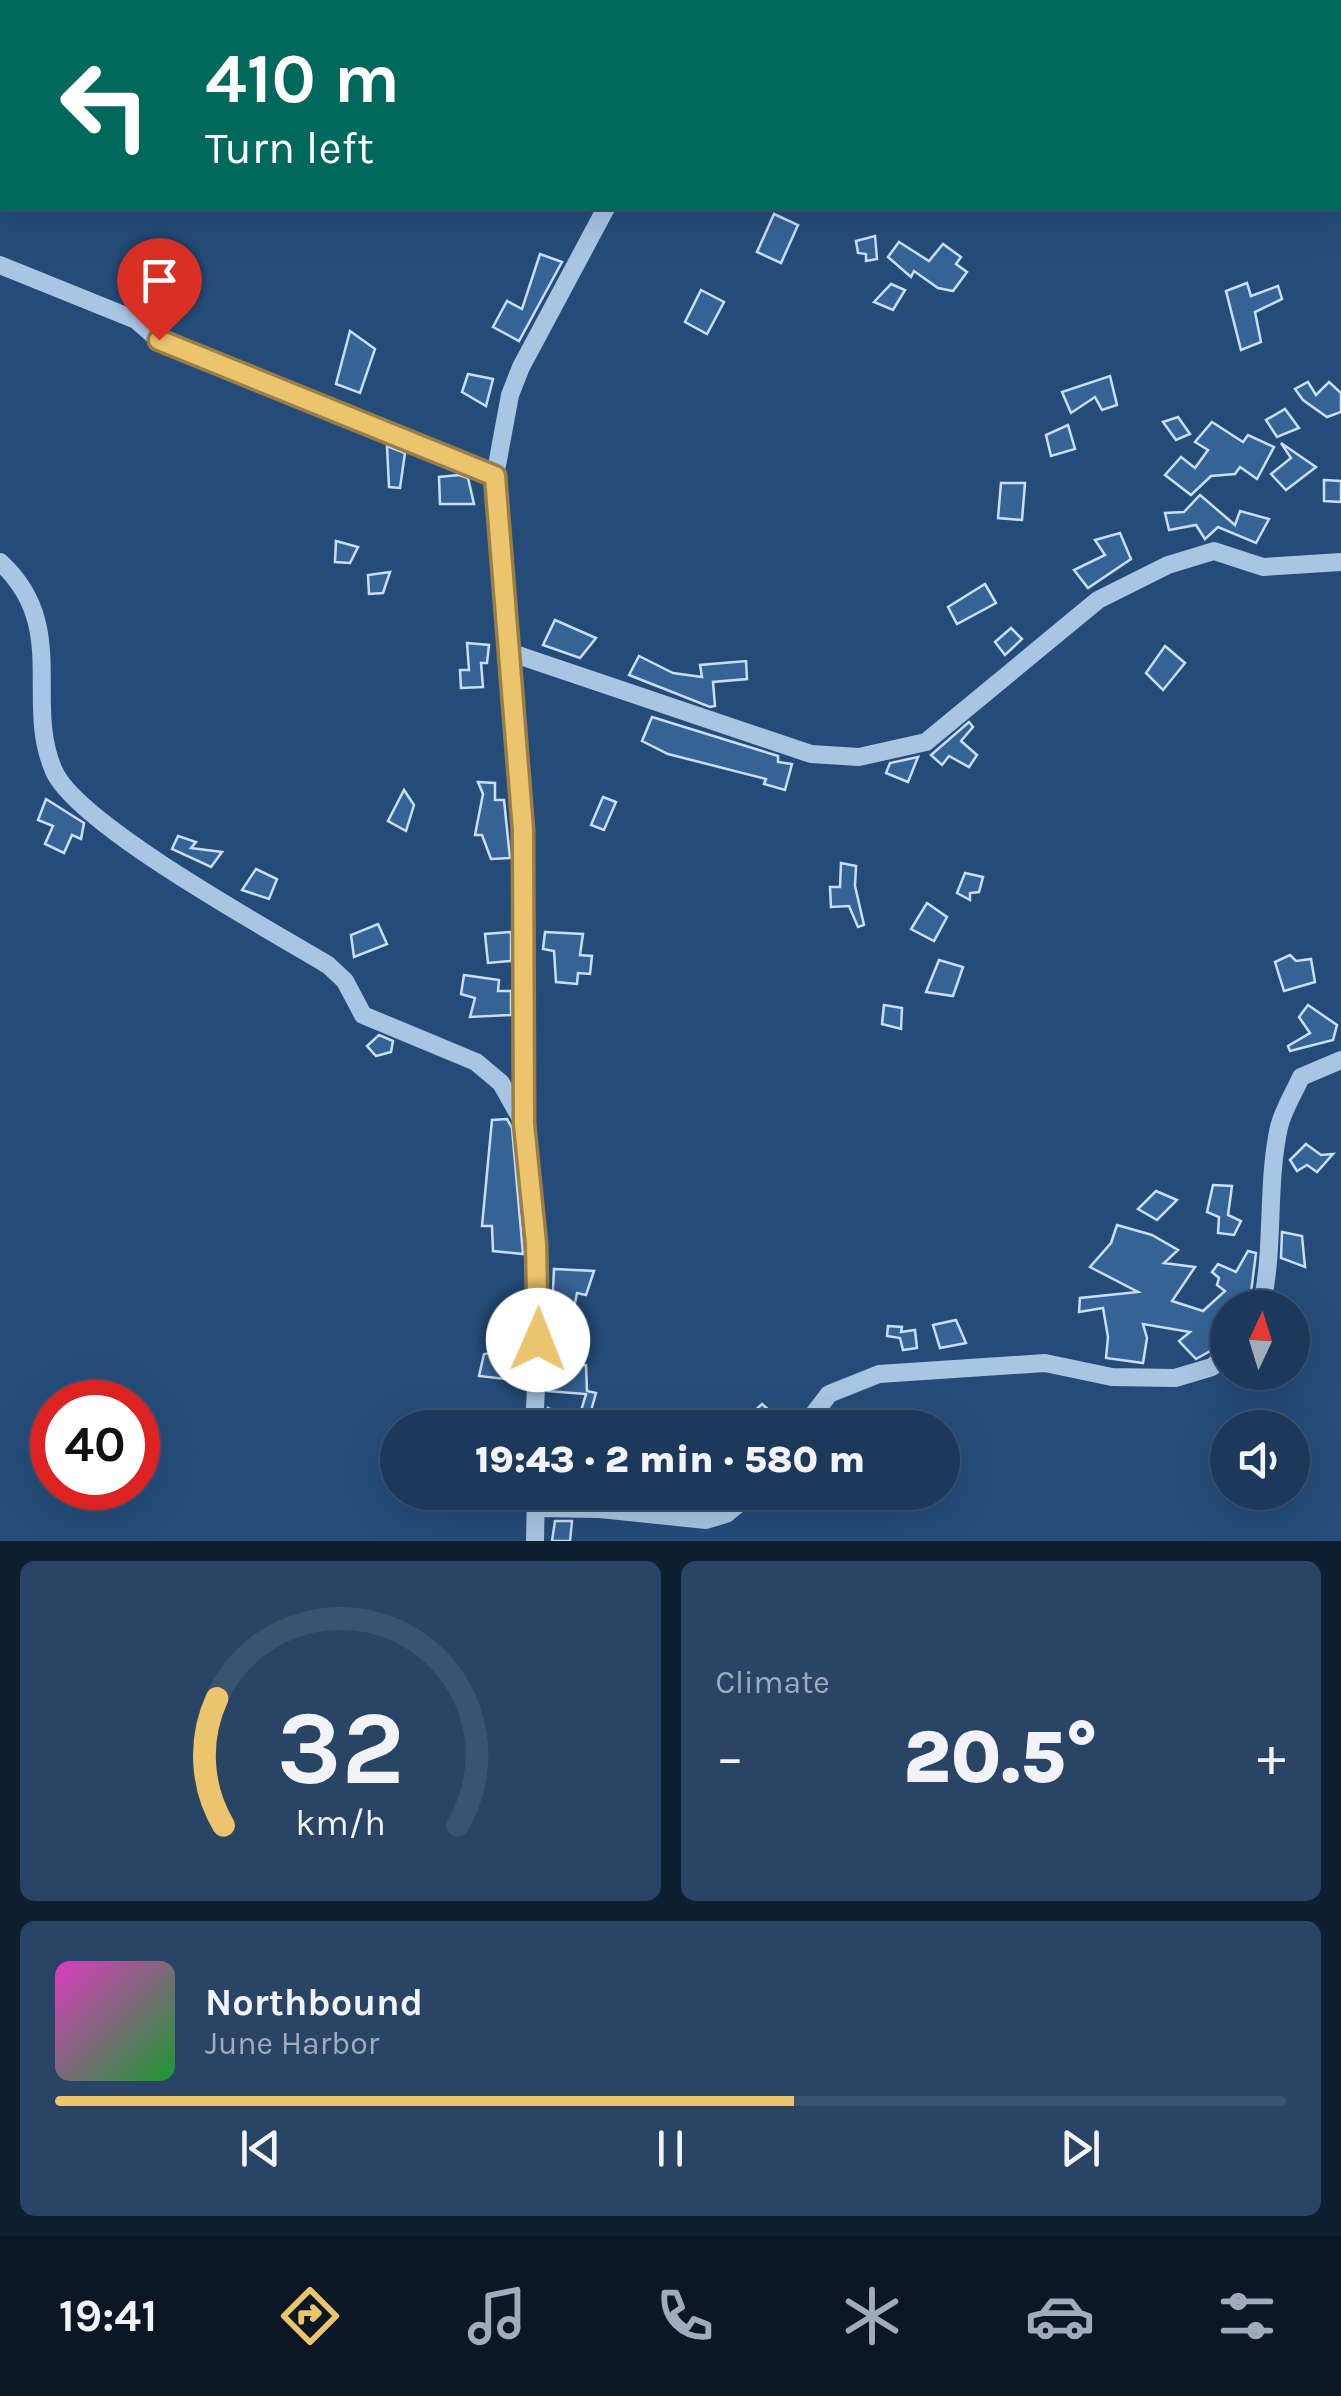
<!DOCTYPE html>
<html lang="en">
<head>
<meta charset="utf-8">
<style>
  body { margin:0; font-family:Karla,sans-serif; background:#294464; color:#f1f3f6; height:100vh; display:flex; flex-direction:column; font-size:38px; white-space:nowrap }
  * { box-sizing:border-box; margin:0 }
  p { font-size:32px; color:#a0acbb }
  .icon { flex:none; width:55px; height:55px; fill:none; stroke:currentColor; stroke-width:2; stroke-linecap:round; stroke-linejoin:round }
  .map { position:relative; height:1541px; overflow:hidden }
  .details { display:flex; flex-direction:column; gap:20px; padding:20px; background:#0f1f32; flex:1 }
  .details>* { flex:none }
  .banner { position:absolute; left:0px; top:0px; width:1342px; height:210px; box-shadow:0 10px 40px #0002,0 0 0 2px #3a5371; background:#00695c; color:#fff; overflow:hidden }
  .needle { width:65px; rotate:4deg }
  .fabs { position:absolute; left:1210px; top:1290px; display:grid; gap:20px }
  .fabs a { display:grid; place-items:center; width:100px; height:100px; border-radius:50%; background:#1c395b; box-shadow:0 10px 40px #0002,0 0 0 2px #3a5371; font-size:50px }
  .speed { position:absolute; left:30px; top:1380px; display:flex; gap:20px; font-size:50px; font-weight:700; text-align:center }
  .speed>* { display:grid; place-content:center; width:130px; height:130px; border-radius:50%; background:#1c395b; box-shadow:0 10px 40px #0002,0 0 0 2px #3a5371; line-height:1 }
  .speed .limit { border:15px solid #d22; background:#fff; color:#111 }
  .pin { position:absolute; display:grid; place-items:center; width:85px; height:85px; color:#fff; margin:-102px -42px; border-radius:50% 50% 50% 0; rotate:-45deg; box-shadow:0 0 10px #0007 }
  .pin .icon { rotate:45deg }
  .me { position:absolute; width:110px; margin:-55px; rotate:1deg; stroke-linejoin:round; filter:drop-shadow(0 0 8px #0008) }
  .turn { display:flex; align-items:center; gap:35px; height:210px; padding:0 40px; font-size:45px }
  .turn .icon { width:130px; height:130px; stroke-width:2.5 }
  .turn b { display:block; font-size:70px; line-height:85px }
  .big { font-size:75px; font-weight:800; line-height:1.1 }
  .details .card { flex:1; display:flex; flex-direction:column; justify-content:center; gap:15px; min-width:0; padding:0 35px; border-radius:15px; background:#294464 }
  .details .dial { align-items:center; gap:0 }
  .dial svg { height:260px; overflow:visible; fill:none; stroke:#3a5371; stroke-width:7; stroke-linecap:round; text-anchor:middle }
  .dial text { fill:#f1f3f6; stroke:none }
  .song { display:flex; align-items:center; gap:30px }
  .cover { width:120px; height:120px; border-radius:15px; background:linear-gradient(135deg,hsl(310 70% 55%),hsl(130 70% 35%)) }
  .played { height:10px; border-radius:5px; background:linear-gradient(90deg,#ecc46d 60%,#3a5371 60%) }
  .keys { display:flex; justify-content:space-around; direction:ltr }
  .heat { display:flex; justify-content:space-between; align-items:center; font-size:55px; direction:ltr }
  .details .tiles { flex:1; display:grid; gap:20px; grid-template-columns:1fr 1fr }
  .card:last-child { grid-column:span 2 }
  .trip { position:absolute; left:380px; top:1410px; width:580px; height:100px; border-radius:50px; background:#1c395b; box-shadow:0 10px 40px #0002,0 0 0 2px #3a5371; font-weight:800; line-height:100px; text-align:center }
  .tabs { display:flex; height:160px; justify-content:space-around; align-items:center; background:#0b1724; color:#a0acbb }
  .tabs .icon { width:70px; height:70px }
  .tabs .selected { color:#ecc46d }
  .tabs b { font-size:45px; color:#f1f3f6 }
  .map>svg:first-child { display:block }
  .building { fill:#366396; stroke:#cadef3; stroke-width:2.5 }
  .lines { fill:none; stroke-linecap:round; stroke-linejoin:round }
  .minor { stroke:#a8c5e3; stroke-width:18 }
  .route-casing { stroke:#997f47; stroke-width:25 }
  .route { stroke:#ecc46d; stroke-width:18 }
</style>
</head>
<body>
<div class="map">
<svg width="1341" height="1541" viewBox="0 0 1341 1541">
  <rect width="100%" height="100%" fill="#254c79"/>
  <g class="building">
    <polygon points="774,214 798,225 781,263 757,252"/>
    <polygon points="875,236 877,259 866,261 866,254 858,253 856,241"/>
    <polygon points="899,242 929,261 943,244 961,257 956,264 967,272 953,291 938,288 914,271 911,277 888,257"/>
    <polygon points="540,254 562,262 519,341 493,327 507,301 522,309"/>
    <polygon points="1247,283 1251,296 1278,286 1282,299 1255,312 1261,342 1241,350 1226,291"/>
    <polygon points="891,284 905,290 893,310 874,302"/>
    <polygon points="701,290 724,302 707,334 685,322"/>
    <polygon points="350,331 375,349 360,393 336,384"/>
    <polygon points="468,374 493,379 486,406 462,392"/>
    <polygon points="1110,376 1117,405 1102,410 1095,397 1071,413 1062,392"/>
    <polygon points="1308,382 1316,395 1329,382 1341,393 1341,412 1327,417 1303,400 1295,389"/>
    <polygon points="1285,409 1299,428 1277,437 1266,420"/>
    <polygon points="1178,417 1190,434 1176,440 1163,422"/>
    <polygon points="1212,422 1243,442 1248,435 1274,447 1257,479 1240,467 1235,474 1211,476 1191,495 1165,475 1181,457 1195,468 1208,450 1195,442"/>
    <polygon points="1068,425 1075,449 1051,456 1046,435"/>
    <polygon points="1281,443 1316,467 1286,490 1271,474 1291,458"/>
    <polygon points="387,446 405,453 400,488 389,487"/>
    <polygon points="459,475 468,478 474,504 440,504 439,477"/>
    <polygon points="1324,480 1341,481 1341,502 1324,501"/>
    <polygon points="1001,483 1025,483 1022,520 998,518"/>
    <polygon points="1200,495 1235,525 1240,511 1269,519 1256,543 1218,527 1205,539 1196,525 1169,530 1165,513 1184,512"/>
    <polygon points="1120,533 1131,559 1088,588 1074,570 1105,555 1095,540"/>
    <polygon points="336,541 358,547 350,563 335,562"/>
    <polygon points="390,572 383,593 369,594 368,575"/>
    <polygon points="985,584 996,603 957,624 948,607"/>
    <polygon points="555,620 596,638 580,658 543,645"/>
    <polygon points="1011,628 1022,639 1005,655 995,642"/>
    <polygon points="467,643 489,645 487,663 481,663 483,687 461,688 460,670 469,670"/>
    <polygon points="1165,646 1185,663 1163,690 1146,673"/>
    <polygon points="639,656 673,673 702,677 700,665 746,661 747,679 713,682 715,706 710,707 629,675"/>
    <polygon points="652,717 778,756 778,762 792,764 785,790 764,784 766,779 668,754 642,741"/>
    <polygon points="969,722 973,727 961,741 977,755 969,767 949,756 942,765 931,755"/>
    <polygon points="918,757 908,782 886,773 890,763"/>
    <polygon points="478,782 495,783 495,800 504,800 510,858 491,859 482,835 475,835 483,794"/>
    <polygon points="404,790 414,805 406,831 388,821"/>
    <polygon points="603,797 616,802 604,830 591,825"/>
    <polygon points="46,799 84,823 81,839 72,835 64,853 45,844 53,826 38,820"/>
    <polygon points="178,836 196,842 191,848 222,852 211,867 172,849"/>
    <polygon points="841,863 856,866 855,886 864,925 858,927 849,906 831,907 830,887 840,887"/>
    <polygon points="256,869 277,879 269,899 242,890"/>
    <polygon points="965,873 983,877 979,892 970,893 970,900 957,893"/>
    <polygon points="927,903 947,917 934,941 911,929"/>
    <polygon points="378,924 387,944 354,957 351,935"/>
    <polygon points="511,932 511,961 488,963 485,934"/>
    <polygon points="545,932 583,934 580,955 592,956 590,974 578,973 577,984 556,982 554,951 543,949"/>
    <polygon points="1290,955 1296,961 1311,959 1315,982 1284,991 1275,962"/>
    <polygon points="939,960 963,967 953,996 926,992"/>
    <polygon points="464,975 499,980 498,991 511,991 511,1015 470,1017 475,998 461,994"/>
    <polygon points="884,1005 902,1008 901,1029 882,1024"/>
    <polygon points="1308,1005 1337,1025 1333,1040 1290,1051 1288,1046 1310,1033 1299,1017"/>
    <polygon points="379,1035 393,1041 391,1052 376,1056 367,1046"/>
    <polygon points="507,1119 512,1128 523,1254 493,1251 492,1226 482,1226 492,1120"/>
    <polygon points="1306,1144 1321,1155 1333,1154 1317,1172 1307,1165 1297,1171 1290,1160"/>
    <polygon points="1213,1185 1232,1186 1228,1215 1241,1221 1234,1235 1218,1233 1219,1217 1207,1212"/>
    <polygon points="1156,1191 1177,1200 1157,1220 1138,1209"/>
    <polygon points="1117,1225 1152,1235 1178,1250 1164,1263 1195,1267 1172,1301 1203,1311 1225,1291 1217,1285 1219,1278 1212,1272 1218,1264 1236,1272 1248,1251 1256,1253 1249,1308 1228,1308 1228,1318 1219,1328 1228,1332 1228,1341 1196,1359 1179,1341 1190,1332 1143,1324 1147,1338 1143,1363 1106,1358 1108,1337 1103,1308 1079,1312 1080,1298 1138,1292 1090,1267 1111,1243"/>
    <polygon points="1282,1232 1302,1236 1305,1267 1281,1258"/>
    <polygon points="554,1269 594,1271 586,1295 577,1293 570,1329 551,1330"/>
    <polygon points="956,1320 966,1343 940,1348 933,1325"/>
    <polygon points="888,1326 902,1327 901,1332 915,1330 917,1348 903,1350 900,1338 887,1336"/>
    <polygon points="520,1349 514,1380 479,1376 484,1354"/>
    <polygon points="586,1365 587,1391 596,1393 587,1425 594,1428 547,1424 548,1408 578,1421 586,1394 548,1391 550,1368"/>
    <polygon points="762,1404 779,1419 768,1428 758,1428 748,1417"/>
    <polygon points="555,1521 572,1521 570,1541 552,1541"/>
  </g>
  <g class="lines">
    <g class="minor">
      <polyline points="978,0 982,2"/>
      <polyline points="667,2 669,0"/>
      <polyline points="1340,27 1341,26"/>
      <polyline points="0,265 136,320 159,340 495,476"/>
      <path d="M0,562c70,64 23,139 54,209 24,54 216,159 274,194l17,16 18,34 113,47 25,21 23,41"/>
      <polyline points="506,651 811,754 859,757 926,742 1098,600 1168,565 1214,551 1263,567 1341,562"/>
      <path d="M1261,1308c14,-60 5,-121 18,-181 4,-17 15,-34 22,-50l40,-17"/>
      <polyline points="534,1428 540,1308 524,1124 523,830 495,476 510,395 521,367 606,208"/>
      <polyline points="803,1428 829,1394 879,1374 1045,1363 1112,1377 1175,1378 1212,1367 1228,1353"/>
      <polyline points="537,1508 600,1509 706,1520 726,1514 753,1492"/>
      <polyline points="535,1541 536,1492"/>
    </g>
  </g>
  <g class="lines">
    <defs>
      <polyline id="route" points="159,340 495,476 523,830 524,1124 536,1244 538,1340"/>
    </defs>
    <use href="#route" class="route-casing"/>
    <use href="#route" class="route"/>
  </g>
</svg>
<div class="fabs">
<a><svg class="needle" viewBox="-14 -14 28 28"><path d="M0-13l5 13h-10z" fill="#e53935"/><path d="M0 13l5-13h-10z" fill="#a0acbb"/></svg></a>
<a><svg class="icon" aria-label="sound" viewBox="0 0 24 24"><path d="M4 9h4l5-4v14l-5-4H4zM17 9q2 3 0 6"/></svg></a>
</div>
<div class="speed"><div class="limit">40</div></div>
<div class="pin" style="left:159px;top:340px;background:#d93025"><svg class="icon" aria-label="arrive" viewBox="0 0 24 24"><path d="M6 21V4h12l-3 4 3 4H6"/></svg></div>
<svg class="me" style="left:538px;top:1340px" viewBox="-20 -20 40 40"><circle r="19" fill="#fff"/><path d="M0-13L10 11 0 6-10 11z" fill="#ecc46d"/></svg>
<div class="trip">19:43 · 2 min · 580 m</div>
<div class="banner">
<div class="turn"><svg class="icon" aria-label="left" viewBox="0 0 24 24"><path d="M17 20v-9H6M10 6l-5 5 5 5"/></svg><div><b>410 m</b>Turn left</div></div>
</div>
</div>
<section class="details">
<div class="tiles">
<div class="card dial"><svg viewBox="0 0 100 80">
<path d="M14 69A42 42 0 1 1 86 69"/>
<path d="M14 69A42 42 0 0 1 12 30" stroke="#ecc46d"/>
<text x="50" y="56" font-size="32" font-weight="700">32</text>
<text x="50" y="72" font-size="11">km/h</text>
</svg></div>
<div class="card"><p>Climate</p>
<div class="heat"><a>−</a><b class="big">20.5°</b><a>+</a></div>
</div>
<div class="card">
<div class="song"><i class="cover"></i><div><b>Northbound</b><p>June Harbor</p></div></div>
<div class="played"></div>
<div class="keys"><svg class="icon" aria-label="previous" viewBox="0 0 24 24"><path d="M18 5L8 12l10 7zM5 5v14"/></svg><svg class="icon" aria-label="pause" viewBox="0 0 24 24"><path d="M8 5v14M16 5v14"/></svg><svg class="icon" aria-label="next" viewBox="0 0 24 24"><path d="M6 5l10 7-10 7zM19 5v14"/></svg></div>
</div>
</div>
</section>
<nav class="tabs">
<b>19:41</b>
<svg class="icon selected" aria-label="directions" viewBox="0 0 24 24"><path d="M12 3l9 9-9 9-9-9zM9 14v-3h6M13 9l2 2-2 2"/></svg>
<svg class="icon" aria-label="music" viewBox="0 0 24 24"><path d="M9 18V5l10-2v13"/><circle cx="6" cy="18" r="3"/><circle cx="16" cy="16" r="3"/></svg>
<svg class="icon" aria-label="phone" viewBox="0 0 24 24"><path d="M5 4h4l2 5-3 2q2 4 5 5l2-3 5 2v4C11 20 4 13 5 4z"/></svg>
<svg class="icon" aria-label="climate" viewBox="0 0 24 24"><path d="M12 3v18M4 7l16 10M4 17L20 7"/></svg>
<svg class="icon" aria-label="car" viewBox="0 0 24 24"><path d="M5 17H2v-5l4-1 3-4h7l3 4 3 1v5h-3M9 17h6M6 11h13"/><circle cx="7" cy="17" r="2"/><circle cx="17" cy="17" r="2"/></svg>
<svg class="icon" aria-label="filters" viewBox="0 0 24 24"><path d="M4 7h16M4 17h16"/><circle cx="9" cy="7" r="2"/><circle cx="15" cy="17" r="2"/></svg>
</nav>
</body>
</html>
